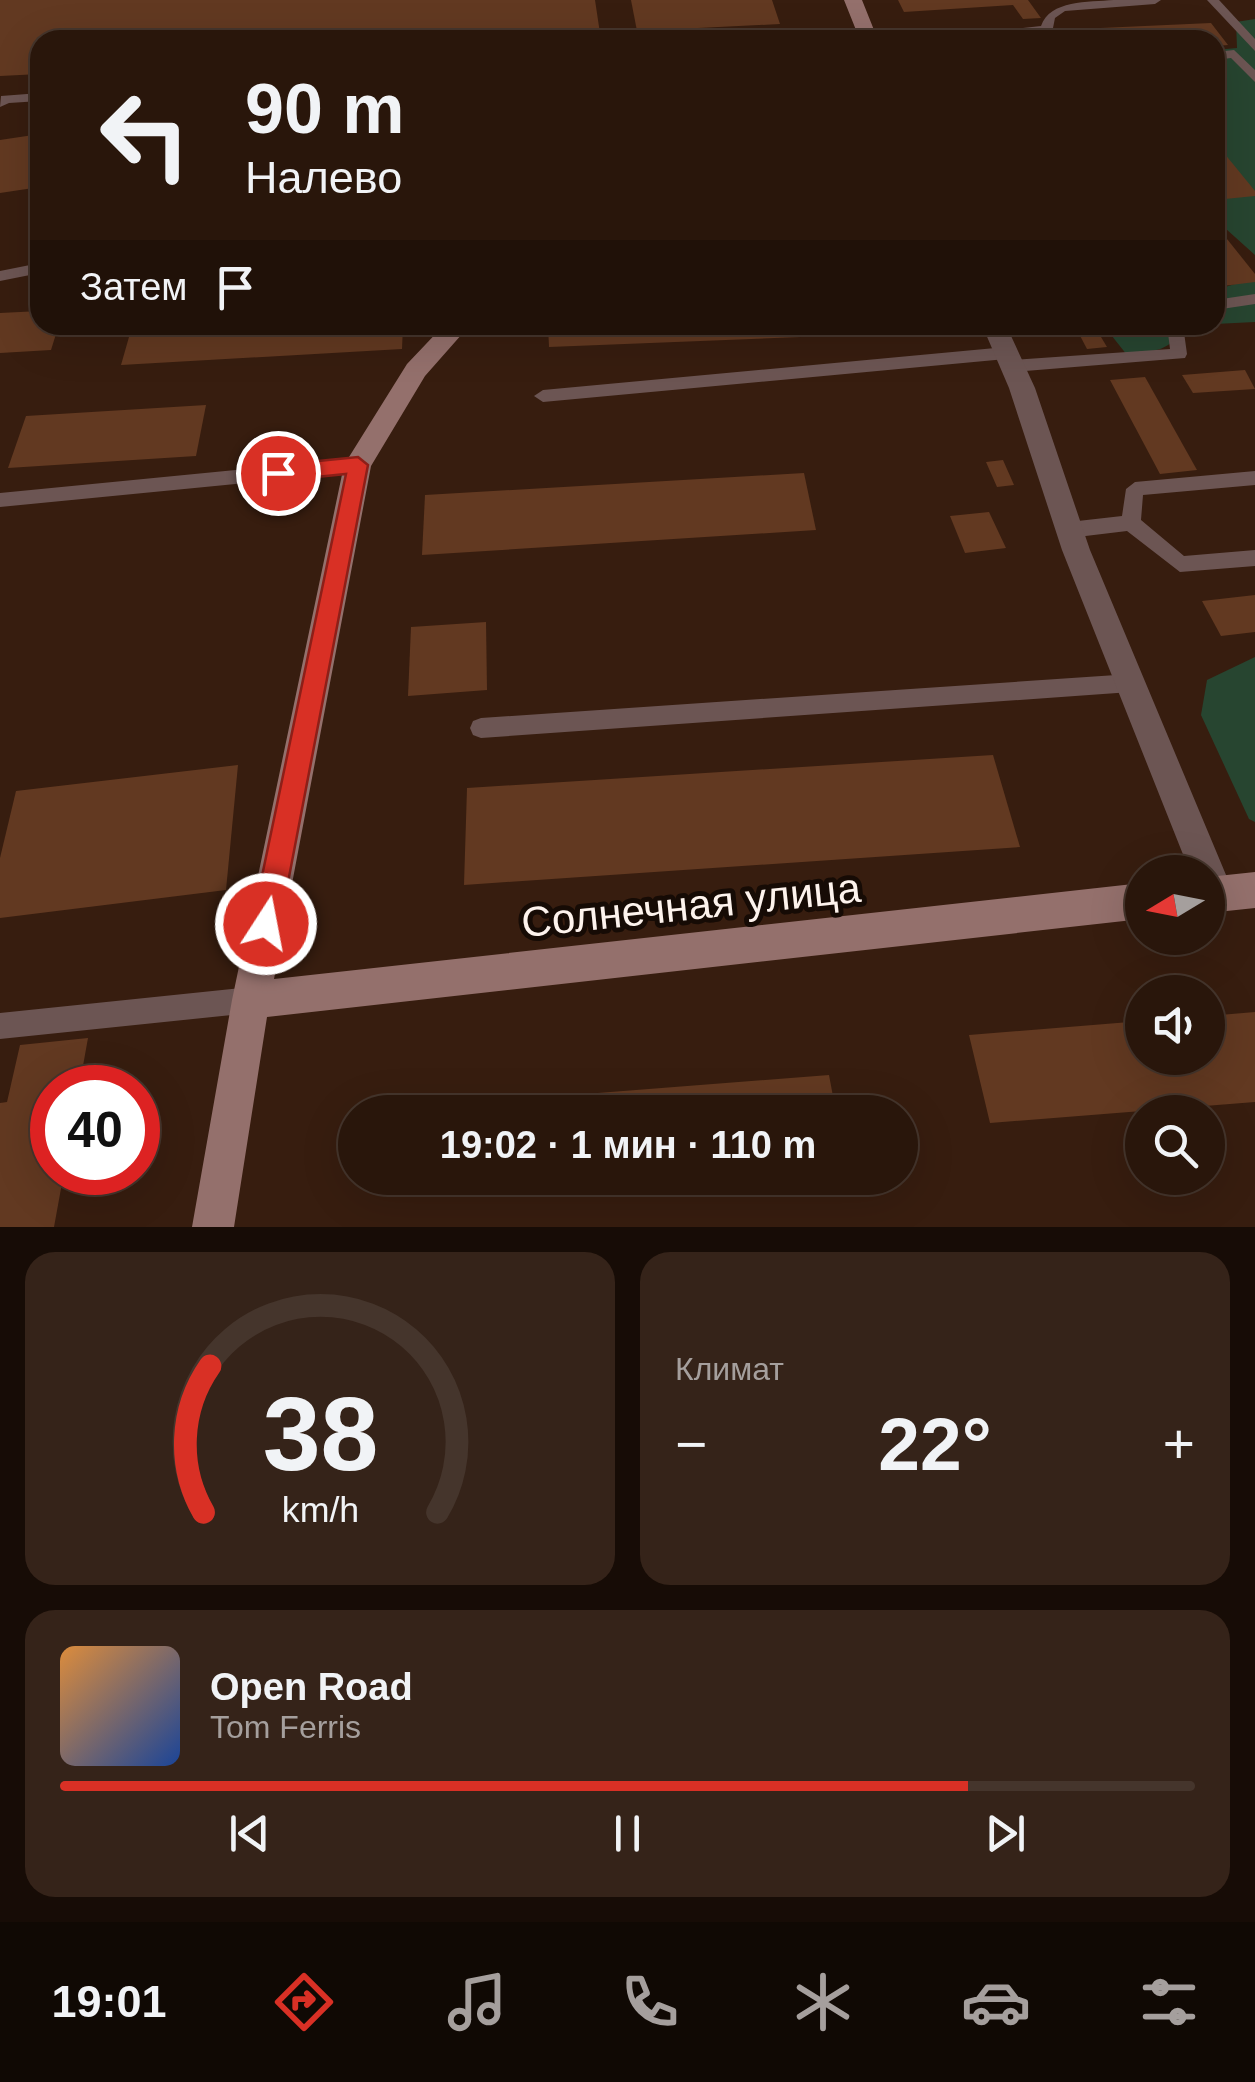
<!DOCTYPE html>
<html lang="ru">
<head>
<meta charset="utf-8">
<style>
  body { margin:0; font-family:Helvetica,sans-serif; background:#352319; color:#f1f3f6; height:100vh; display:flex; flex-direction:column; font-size:38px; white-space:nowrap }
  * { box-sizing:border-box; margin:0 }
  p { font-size:32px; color:#a59f9d }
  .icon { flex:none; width:55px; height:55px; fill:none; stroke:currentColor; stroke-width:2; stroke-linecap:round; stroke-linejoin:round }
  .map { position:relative; height:1227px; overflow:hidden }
  .sheet { display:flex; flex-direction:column; gap:25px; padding:25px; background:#170c06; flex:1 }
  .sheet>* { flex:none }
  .banner { position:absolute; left:30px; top:30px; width:1195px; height:305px; border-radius:30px; box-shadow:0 10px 40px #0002,0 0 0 2px #45352c; background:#29160b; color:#f1f3f6; overflow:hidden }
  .needle { width:65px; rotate:260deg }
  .fabs { position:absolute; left:1125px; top:855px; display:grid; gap:20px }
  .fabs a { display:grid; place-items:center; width:100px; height:100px; border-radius:50%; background:#29160b; box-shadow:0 10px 40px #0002,0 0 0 2px #45352c; font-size:50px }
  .speed { position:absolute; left:30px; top:1065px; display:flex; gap:20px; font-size:50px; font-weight:700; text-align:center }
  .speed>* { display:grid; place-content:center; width:130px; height:130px; border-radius:50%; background:#29160b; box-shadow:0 10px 40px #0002,0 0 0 2px #45352c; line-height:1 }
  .speed .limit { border:15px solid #d22; background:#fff; color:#111 }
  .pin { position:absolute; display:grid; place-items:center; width:85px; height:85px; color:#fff; margin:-42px; border:5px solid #fff; border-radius:50%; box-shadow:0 2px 10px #0007 }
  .me { position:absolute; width:110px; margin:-55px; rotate:11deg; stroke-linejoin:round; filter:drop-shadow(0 0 8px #0008) }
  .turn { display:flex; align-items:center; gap:35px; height:210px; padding:0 50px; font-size:45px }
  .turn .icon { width:130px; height:130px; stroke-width:2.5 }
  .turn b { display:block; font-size:70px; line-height:85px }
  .then { display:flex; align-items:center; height:95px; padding:0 50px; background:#0003; gap:20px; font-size:38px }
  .big { font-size:75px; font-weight:700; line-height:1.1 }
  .sheet .widget { flex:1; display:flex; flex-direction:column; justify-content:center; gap:15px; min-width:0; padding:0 35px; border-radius:30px; background:#352319 }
  .sheet .dial { align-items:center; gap:0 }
  .dial svg { height:260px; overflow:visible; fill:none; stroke:#45352c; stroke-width:7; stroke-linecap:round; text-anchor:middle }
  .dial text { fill:#f1f3f6; stroke:none }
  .song { display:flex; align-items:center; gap:30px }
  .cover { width:120px; height:120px; border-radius:15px; background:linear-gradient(135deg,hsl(30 70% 55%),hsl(220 70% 35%)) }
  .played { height:10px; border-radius:5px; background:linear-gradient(90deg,#d93025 80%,#45352c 80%) }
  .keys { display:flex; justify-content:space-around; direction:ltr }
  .heat { display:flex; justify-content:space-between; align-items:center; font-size:55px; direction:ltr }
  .sheet .tiles { flex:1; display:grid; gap:25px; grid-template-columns:1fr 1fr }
  .widget:last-child { grid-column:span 2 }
  .trip { position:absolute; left:338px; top:1095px; width:580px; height:100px; border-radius:50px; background:#29160b; box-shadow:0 10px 40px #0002,0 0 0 2px #45352c; font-weight:700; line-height:100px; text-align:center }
  .dock { display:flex; height:160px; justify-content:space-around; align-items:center; background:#100904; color:#a59f9d }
  .dock .icon { width:70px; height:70px }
  .dock .current { color:#d93025 }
  .dock b { font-size:45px; color:#f1f3f6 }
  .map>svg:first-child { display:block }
  .green { fill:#274530 }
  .building { fill:#623921 }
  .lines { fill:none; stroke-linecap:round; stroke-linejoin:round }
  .lane { fill:#6c5553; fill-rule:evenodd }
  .street { fill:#6c5553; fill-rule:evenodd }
  .secondary { fill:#94706c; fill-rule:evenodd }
  .route { fill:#d93025; stroke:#8d1f18; stroke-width:2.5 }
  .labels { text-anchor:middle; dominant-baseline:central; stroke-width:10; stroke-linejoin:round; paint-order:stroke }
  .near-street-label { font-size:42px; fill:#fdf3ed; stroke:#160b05 }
</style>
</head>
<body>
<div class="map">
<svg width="1255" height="1227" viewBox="0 0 1255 1227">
  <rect width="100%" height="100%" fill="#371d0f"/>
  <g class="green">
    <polygon points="1255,19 1255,255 1215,219 1215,50 1237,48 1236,22"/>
    <polygon points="1255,278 1255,322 1215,324 1215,290"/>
    <path d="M1127,325h56c-10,27 -30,26 -56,30l-19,-24z"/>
    <polygon points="1255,657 1255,822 1249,819 1201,715 1207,680"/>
  </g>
  <g class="building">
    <polygon points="0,0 595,0 601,40 40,40 40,74 0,76"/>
    <polygon points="631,0 772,0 780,24 637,31"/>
    <polygon points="898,0 1028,0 1041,18 1023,19 1013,5 904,12"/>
    <polygon points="1211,23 1228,45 1215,46 1215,40 1085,40 1078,29"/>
    <polygon points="40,134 40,187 0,193 0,140"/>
    <polygon points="1224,153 1255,191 1255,196 1215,200 1215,154"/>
    <polygon points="1227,239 1255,274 1255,282 1215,287 1215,240"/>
    <polygon points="40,311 40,325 403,325 402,349 121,365 131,330 56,334 51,350 0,353 0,313"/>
    <polygon points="548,325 876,325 878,334 549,347"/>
    <polygon points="1095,327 1107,347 1087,349 1076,328"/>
    <polygon points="1245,370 1255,389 1193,393 1182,375"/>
    <polygon points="1145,377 1197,470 1160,474 1110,380"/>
    <polygon points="206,405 196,456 8,468 26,416"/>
    <polygon points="1003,460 1014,485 997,487 986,462"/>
    <polygon points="804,473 816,530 422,555 425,495"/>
    <polygon points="989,512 1006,548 965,553 950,516"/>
    <polygon points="1255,595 1255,632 1221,636 1202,601"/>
    <polygon points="486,622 487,690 408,696 411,627"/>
    <polygon points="993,755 1020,847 464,885 467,788"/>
    <polygon points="238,765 226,890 0,918 0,858 16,791"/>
    <polygon points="1255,1012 1255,1102 990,1123 969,1035 1142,1021 1142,1058 1208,1058 1208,1016"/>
    <polygon points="88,1038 79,1088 52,1088 52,1172 64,1172 54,1227 0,1227 0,1103 7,1102 20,1045"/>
    <polygon points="829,1075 836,1112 470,1112 470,1103"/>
    <polygon points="469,1178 584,1178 584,1180 468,1190"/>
  </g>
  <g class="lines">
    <g class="lane">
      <path d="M1114,0h47l-6,4 -90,7 -10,7 -2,10 19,12h-15l-13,-7 -63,7h-39l6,-4 93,-10c9,-26 47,-24 73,-26z"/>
      <polygon points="1207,0 1219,0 1255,39 1255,51"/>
      <polygon points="1234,50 1255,70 1255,82 1231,58 1215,60 1215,52"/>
      <polygon points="40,93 40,101 9,103 0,107 1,96"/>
      <polygon points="40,263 40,273 0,281 0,271"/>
      <polygon points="1255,294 1255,304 1215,310 1215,300"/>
      <polygon points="1167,325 1183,325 1187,354 1185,358 1013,372 1005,366 1013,360 1170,349"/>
      <polygon points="1006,347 1014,353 1006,359 543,402 534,396 543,390"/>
      <polygon points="358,458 367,465 358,472 0,507 0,493"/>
      <polygon points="1255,471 1255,485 1143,495 1141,520 1184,556 1255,550 1255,566 1180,572 1127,531 1069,538 1060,530 1069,522 1122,516 1126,489 1135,482"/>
      <polygon points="1131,674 1138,676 1141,683 1138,690 1131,692 481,738 473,735 470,728 473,721 481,718"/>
      <polygon points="251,987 260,991 264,1000 260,1009 251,1013 0,1039 0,1013"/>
    </g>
    <polygon class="street" points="982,325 1006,325 1035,388 1090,550 1234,894 1229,907 1216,912 1208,908 1208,872 1190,872 1062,550 1009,388"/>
    <g class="secondary">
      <polygon points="844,0 862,0 878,40 860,40"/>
      <polygon points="444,325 470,325 425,376 371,466 274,979 1142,883 1142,919 267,1017 234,1227 192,1227 232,1000 344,465 407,364"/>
      <polygon points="1255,872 1255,908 1208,913 1208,877"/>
    </g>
  </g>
  <polygon class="route" points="358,457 368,465 280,924 276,934 266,938 256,934 252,924 346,474 278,481 268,473 278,465"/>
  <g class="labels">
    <g class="near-street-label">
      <text transform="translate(691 905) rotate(-6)">Солнечная улица</text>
    </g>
  </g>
</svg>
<div class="fabs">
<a><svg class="needle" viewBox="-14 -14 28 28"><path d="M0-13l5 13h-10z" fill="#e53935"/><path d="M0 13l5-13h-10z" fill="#a59f9d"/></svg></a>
<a><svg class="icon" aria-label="sound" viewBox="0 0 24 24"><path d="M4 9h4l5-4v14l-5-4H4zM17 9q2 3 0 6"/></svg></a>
<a><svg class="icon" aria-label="search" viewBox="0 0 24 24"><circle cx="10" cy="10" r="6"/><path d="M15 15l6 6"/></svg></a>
</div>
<div class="speed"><div class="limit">40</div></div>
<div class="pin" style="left:278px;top:473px;background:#d93025"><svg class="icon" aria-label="arrive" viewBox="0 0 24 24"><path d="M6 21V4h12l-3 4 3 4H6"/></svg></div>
<svg class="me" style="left:266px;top:924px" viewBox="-20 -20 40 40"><circle r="17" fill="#d93025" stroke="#fff" stroke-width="3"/><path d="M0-11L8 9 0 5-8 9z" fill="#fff"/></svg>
<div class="trip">19:02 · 1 мин · 110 m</div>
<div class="banner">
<div class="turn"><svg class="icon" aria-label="left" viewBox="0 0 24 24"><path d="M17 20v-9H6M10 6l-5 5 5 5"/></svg><div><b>90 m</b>Налево</div></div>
<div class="then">Затем<svg class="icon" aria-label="arrive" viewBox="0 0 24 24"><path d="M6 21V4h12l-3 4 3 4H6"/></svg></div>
</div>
</div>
<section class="sheet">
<div class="tiles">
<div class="widget dial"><svg viewBox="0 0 100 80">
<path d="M14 69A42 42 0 1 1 86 69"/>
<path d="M14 69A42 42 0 0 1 16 24" stroke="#d93025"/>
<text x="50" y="56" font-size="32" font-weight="700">38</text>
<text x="50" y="72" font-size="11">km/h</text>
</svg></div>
<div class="widget"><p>Климат</p>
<div class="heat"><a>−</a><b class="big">22°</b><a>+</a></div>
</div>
<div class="widget">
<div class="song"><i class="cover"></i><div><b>Open Road</b><p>Tom Ferris</p></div></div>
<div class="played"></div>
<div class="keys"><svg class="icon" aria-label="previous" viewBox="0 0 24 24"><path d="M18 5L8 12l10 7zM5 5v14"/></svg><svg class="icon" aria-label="pause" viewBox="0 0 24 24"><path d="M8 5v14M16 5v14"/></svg><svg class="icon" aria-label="next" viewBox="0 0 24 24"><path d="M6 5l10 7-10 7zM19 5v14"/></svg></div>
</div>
</div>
</section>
<nav class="dock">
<b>19:01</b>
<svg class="icon current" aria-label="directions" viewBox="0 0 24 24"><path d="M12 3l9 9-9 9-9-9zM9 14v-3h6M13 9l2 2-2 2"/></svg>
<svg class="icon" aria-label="music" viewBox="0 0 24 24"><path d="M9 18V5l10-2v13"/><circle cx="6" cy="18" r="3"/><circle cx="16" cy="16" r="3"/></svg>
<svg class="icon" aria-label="phone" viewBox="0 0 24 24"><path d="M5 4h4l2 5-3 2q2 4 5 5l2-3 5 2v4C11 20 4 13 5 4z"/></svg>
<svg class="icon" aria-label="climate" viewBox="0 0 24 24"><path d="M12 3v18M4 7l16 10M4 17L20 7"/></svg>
<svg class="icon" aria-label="car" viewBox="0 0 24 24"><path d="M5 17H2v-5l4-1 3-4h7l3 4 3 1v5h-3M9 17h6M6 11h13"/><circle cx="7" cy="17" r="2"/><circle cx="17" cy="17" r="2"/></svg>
<svg class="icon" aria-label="filters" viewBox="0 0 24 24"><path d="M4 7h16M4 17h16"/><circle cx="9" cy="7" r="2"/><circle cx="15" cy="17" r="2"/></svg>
</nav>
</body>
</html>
